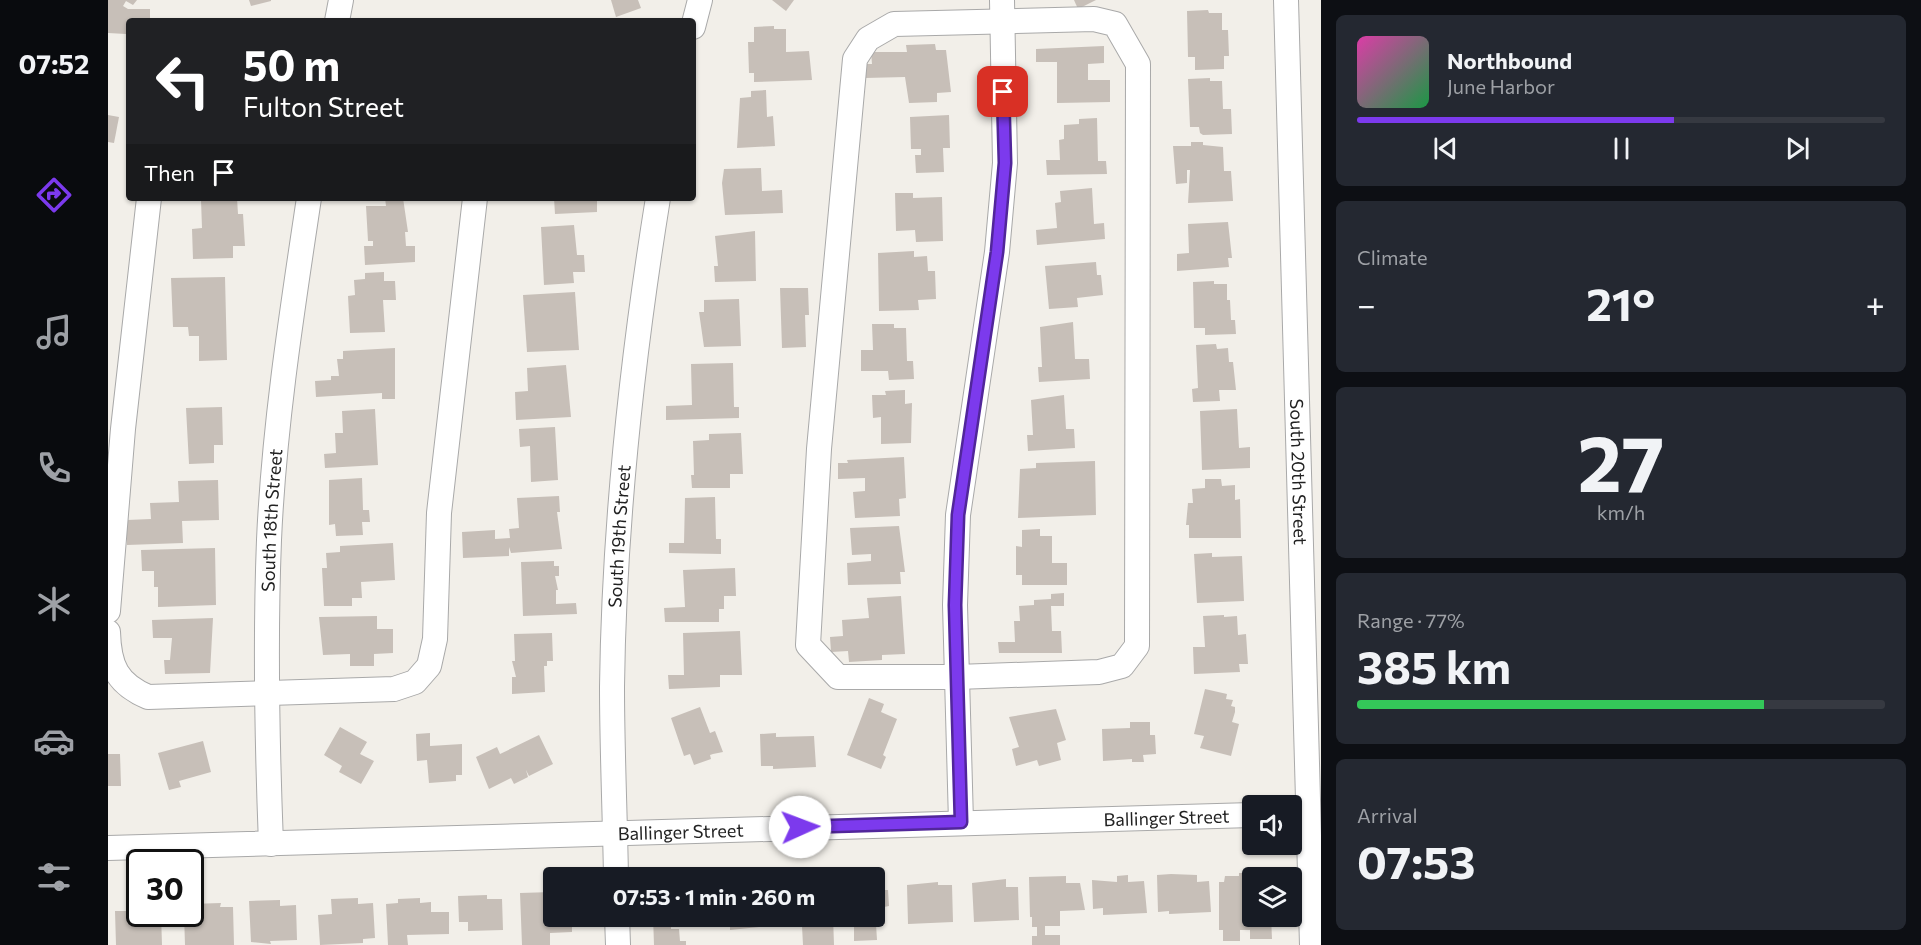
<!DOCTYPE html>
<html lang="en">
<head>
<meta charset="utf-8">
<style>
  body { margin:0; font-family:Commissioner,sans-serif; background:#242831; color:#f1f3f6; height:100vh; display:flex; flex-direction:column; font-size:22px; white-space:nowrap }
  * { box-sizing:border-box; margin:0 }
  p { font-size:20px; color:#9ea1a6 }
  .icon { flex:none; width:33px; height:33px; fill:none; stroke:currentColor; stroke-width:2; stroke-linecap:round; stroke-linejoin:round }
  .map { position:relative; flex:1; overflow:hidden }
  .drawer { display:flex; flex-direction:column; gap:15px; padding:15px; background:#0d0f14; width:600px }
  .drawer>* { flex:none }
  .hud { position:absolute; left:18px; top:18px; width:570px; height:183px; border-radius:6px; box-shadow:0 2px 4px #0004; background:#202124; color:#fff; overflow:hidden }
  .controls { position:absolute; left:1134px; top:795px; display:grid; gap:12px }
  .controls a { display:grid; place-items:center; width:60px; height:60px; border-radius:6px; background:#171b24; box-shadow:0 2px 4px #0004; font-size:30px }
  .speed { position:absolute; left:18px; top:849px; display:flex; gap:12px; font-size:30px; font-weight:700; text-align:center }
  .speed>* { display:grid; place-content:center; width:78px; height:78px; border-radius:50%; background:#171b24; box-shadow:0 2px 4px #0004; line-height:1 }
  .speed .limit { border:3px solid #111; border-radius:9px; background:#fff; color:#111 }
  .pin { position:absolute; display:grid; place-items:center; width:51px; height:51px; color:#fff; margin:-26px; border-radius:12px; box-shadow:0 3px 9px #0006 }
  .me { position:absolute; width:66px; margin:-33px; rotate:88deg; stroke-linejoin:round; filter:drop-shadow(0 0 4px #0008) }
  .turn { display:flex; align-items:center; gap:21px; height:126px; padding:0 18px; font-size:27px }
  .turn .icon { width:78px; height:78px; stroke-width:2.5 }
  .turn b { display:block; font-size:42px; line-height:51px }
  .then { display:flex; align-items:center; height:57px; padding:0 18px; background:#0003; gap:12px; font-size:22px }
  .big { font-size:45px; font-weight:700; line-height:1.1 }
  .drawer .card { flex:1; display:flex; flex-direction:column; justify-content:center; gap:9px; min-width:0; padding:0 21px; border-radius:9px; background:#242831 }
  .drawer .dial { align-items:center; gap:0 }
  .dial b { font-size:78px; line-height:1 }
  .song { display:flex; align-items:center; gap:18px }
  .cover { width:72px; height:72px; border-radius:9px; background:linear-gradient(135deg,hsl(320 70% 55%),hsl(140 70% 35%)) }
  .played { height:6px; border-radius:3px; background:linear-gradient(90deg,#7c3aed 60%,#363941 60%) }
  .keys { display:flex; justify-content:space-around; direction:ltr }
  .heat { display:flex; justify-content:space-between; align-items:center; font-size:33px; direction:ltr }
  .charge { height:9px; border-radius:4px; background:linear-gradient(90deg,#34c759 77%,#363941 0) }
  .trip { position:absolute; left:435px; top:867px; width:342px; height:60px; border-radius:6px; background:#171b24; box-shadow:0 2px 4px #0004; font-weight:700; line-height:60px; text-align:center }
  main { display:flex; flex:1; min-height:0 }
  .tab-bar { display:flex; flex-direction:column; width:108px; justify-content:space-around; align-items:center; background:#090b0e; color:#9ea1a6 }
  .tab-bar .icon { width:42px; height:42px }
  .tab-bar .active { color:#7c3aed }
  .tab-bar b { font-size:27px; color:#f1f3f6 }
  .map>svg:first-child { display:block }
  .building { fill:#c7bfb8 }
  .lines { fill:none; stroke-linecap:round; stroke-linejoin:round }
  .minor-casing { stroke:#a9a9a9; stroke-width:26 }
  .minor { stroke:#fff; stroke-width:24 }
  .route-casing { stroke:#51269a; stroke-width:15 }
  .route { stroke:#7c3aed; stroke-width:10 }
  .labels { text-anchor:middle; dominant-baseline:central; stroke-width:4.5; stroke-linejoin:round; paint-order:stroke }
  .street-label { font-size:18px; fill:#222; stroke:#fff }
</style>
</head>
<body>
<main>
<nav class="tab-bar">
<b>07:52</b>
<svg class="icon active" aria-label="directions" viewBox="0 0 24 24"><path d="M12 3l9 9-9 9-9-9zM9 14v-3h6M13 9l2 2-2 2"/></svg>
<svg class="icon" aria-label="music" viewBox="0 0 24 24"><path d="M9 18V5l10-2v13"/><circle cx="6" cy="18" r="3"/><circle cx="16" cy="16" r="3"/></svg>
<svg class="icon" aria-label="phone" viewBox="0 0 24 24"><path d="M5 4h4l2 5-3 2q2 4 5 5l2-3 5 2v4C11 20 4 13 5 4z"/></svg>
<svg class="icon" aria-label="climate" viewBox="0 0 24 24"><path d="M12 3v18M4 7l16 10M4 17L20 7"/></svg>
<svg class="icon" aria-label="car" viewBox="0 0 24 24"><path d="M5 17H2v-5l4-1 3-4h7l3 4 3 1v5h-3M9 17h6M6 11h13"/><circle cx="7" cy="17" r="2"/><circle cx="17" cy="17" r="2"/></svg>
<svg class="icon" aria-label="filters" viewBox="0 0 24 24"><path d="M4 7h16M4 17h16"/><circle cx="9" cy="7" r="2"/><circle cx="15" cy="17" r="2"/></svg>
</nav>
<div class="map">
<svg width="1213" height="945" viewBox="0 0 1213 945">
  <rect width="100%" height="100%" fill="#f2efe9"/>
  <g class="building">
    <polygon points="0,0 29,0 25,5 18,1 15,6 20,9 42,9 42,21 21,21 21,32 18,34 0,33"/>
    <polygon points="141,0 163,0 163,1 143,6"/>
    <polygon points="503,0 530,0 533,8 508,17"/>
    <polygon points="664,0 686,0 678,11"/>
    <polygon points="966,0 988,0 970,9"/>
    <polygon points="1100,10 1101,13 1114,13 1114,30 1120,30 1121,56 1116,56 1116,69 1087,70 1087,57 1080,57 1079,11"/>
    <polygon points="666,26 666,29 678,29 678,52 701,51 704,80 646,82 646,73 641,73 640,42 646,42 646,27"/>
    <polygon points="827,44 828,50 838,50 843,92 829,93 829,102 801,103 797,77 757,78 757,64 764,64 763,52 799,52 798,45"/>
    <polygon points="996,46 996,63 980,64 980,80 1002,80 1002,102 949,103 949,62 928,62 928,49"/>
    <polygon points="1102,78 1102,81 1114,81 1115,109 1123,109 1124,134 1095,135 1092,133 1091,127 1082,127 1080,79"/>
    <polygon points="658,90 659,117 665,116 667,146 629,148 632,98 643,97 643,91"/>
    <polygon points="0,115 11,117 6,143 0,142"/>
    <polygon points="841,115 842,148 835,148 836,172 808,173 807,155 813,155 813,149 803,149 802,117"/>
    <polygon points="989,118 990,161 998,161 999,174 939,175 938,160 952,160 951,140 956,139 956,125 971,124 971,119"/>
    <polygon points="1083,142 1095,142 1095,145 1115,147 1116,171 1123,171 1125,201 1080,203 1082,170 1079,170 1079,183 1068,184 1065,146 1083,146"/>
    <polygon points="653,168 654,191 674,190 675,213 617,215 614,183 616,169"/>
    <polygon points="984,188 986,224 996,223 997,239 929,245 928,230 949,228 947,203 953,202 952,191"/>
    <polygon points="787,193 805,193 805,198 834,197 835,241 808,242 807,230 788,231"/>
    <polygon points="129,198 130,214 135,214 137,246 125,246 125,258 85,259 84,229 94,228 93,200"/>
    <polygon points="277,198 295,198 300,232 297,232 298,246 307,246 307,262 257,265 256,246 265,246 265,241 260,241 258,206 278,206"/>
    <polygon points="446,198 489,198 489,212 447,214"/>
    <polygon points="1120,222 1124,258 1120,258 1121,267 1069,271 1069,254 1081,253 1080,224"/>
    <polygon points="466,225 469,255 476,255 477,272 465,272 466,283 436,285 433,227"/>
    <polygon points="647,231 648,281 607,282 606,266 610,266 607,236"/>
    <polygon points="806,251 806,257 819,256 820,271 827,271 828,299 810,300 811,310 771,311 770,253"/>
    <polygon points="988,262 989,275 993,275 995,295 969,298 970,307 941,309 937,266"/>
    <polygon points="276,272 276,281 287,281 288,300 275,300 277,332 242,333 240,296 247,295 246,280 257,279 257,273"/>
    <polygon points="117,277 119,360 91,361 91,336 81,336 80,327 65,327 63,278"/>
    <polygon points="1106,281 1106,284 1119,284 1119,300 1122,300 1123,320 1127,320 1128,334 1097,335 1097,328 1086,328 1085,282"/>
    <polygon points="672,288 700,288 701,315 697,315 698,347 674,348"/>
    <polygon points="467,292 471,350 419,352 415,295"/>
    <polygon points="631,299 633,346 596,347 591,312 596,312 596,300"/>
    <polygon points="965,322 967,359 981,359 982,379 931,382 930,367 934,367 932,327"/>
    <polygon points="764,324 786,324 786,328 798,328 799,361 805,361 806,379 781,380 780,371 753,371 753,350 765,350"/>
    <polygon points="1108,344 1109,349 1120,348 1121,362 1125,362 1128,390 1111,390 1112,401 1085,402 1084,389 1090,388 1088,345"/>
    <polygon points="287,348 287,399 274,399 274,393 208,397 207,381 223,380 223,376 231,376 229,359 235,359 235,351"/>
    <polygon points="625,363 626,407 631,407 631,418 558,420 558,406 584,405 583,364"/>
    <polygon points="458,365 463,417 408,420 407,392 420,391 419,368"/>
    <polygon points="797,390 797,404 804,403 803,443 773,444 773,417 765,418 764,395 778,395 777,391"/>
    <polygon points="956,395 958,429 966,429 967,448 920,451 919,435 925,435 923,400"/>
    <polygon points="114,407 115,445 106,445 106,463 81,464 78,408"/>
    <polygon points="267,409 270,465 217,468 216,454 228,453 227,433 235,433 234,411"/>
    <polygon points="1129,409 1131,448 1142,447 1142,468 1094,470 1092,411"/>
    <polygon points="447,427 450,480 423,482 422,446 412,447 411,429"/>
    <polygon points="633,433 635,474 622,474 622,488 584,488 583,475 586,475 585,441 601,440 601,434"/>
    <polygon points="796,457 798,498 791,499 792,516 747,518 745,492 757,491 757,478 730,479 730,463 740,463 739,460"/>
    <polygon points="987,461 988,515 910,518 912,469 928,468 928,463"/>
    <polygon points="254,478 255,510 261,510 262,522 254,522 255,535 228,536 227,524 221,525 221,480"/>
    <polygon points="1097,479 1113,479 1114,486 1127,485 1127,500 1132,499 1133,538 1081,538 1081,525 1078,525 1080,503 1085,503 1084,489 1097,488"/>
    <polygon points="110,480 111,520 74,521 75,543 19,545 19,520 43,519 42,503 71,502 70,481"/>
    <polygon points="451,496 452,512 449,512 454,549 403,553 401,547 401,556 355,558 354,532 387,530 387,539 402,538 401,529 411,528 409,498"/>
    <polygon points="607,497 608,539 613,539 613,554 561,553 561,543 576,543 577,498"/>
    <polygon points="791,526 797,572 792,572 793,584 740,585 739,563 763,561 763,554 744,555 742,528"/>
    <polygon points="932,529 932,536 944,536 944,563 959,563 959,585 914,585 914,575 908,575 908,546 914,547 914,530"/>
    <polygon points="285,543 287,580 253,582 254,598 244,598 244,606 216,606 214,568 219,568 218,553 232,552 232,546"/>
    <polygon points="107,548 108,605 50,607 50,587 46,587 46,571 34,571 33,550"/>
    <polygon points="1104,553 1104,557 1134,556 1136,601 1089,603 1086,554"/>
    <polygon points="446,561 446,566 451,566 451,576 447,576 450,590 448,590 448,604 468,603 469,614 415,616 413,562"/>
    <polygon points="627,568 628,596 616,596 616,609 611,609 611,622 557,622 556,608 577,607 575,570"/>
    <polygon points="956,593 956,606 943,606 944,631 953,631 954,653 891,653 890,642 907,642 906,621 912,621 911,606 926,605 926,600 943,599 943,594"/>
    <polygon points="793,596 797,654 774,655 774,660 741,662 740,651 723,652 722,637 735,636 734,620 761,618 759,598"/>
    <polygon points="1116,615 1116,617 1129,616 1130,635 1138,634 1140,664 1131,664 1132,672 1086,674 1085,647 1097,647 1095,616"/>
    <polygon points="269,616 269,629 285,629 285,653 266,654 266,666 242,666 242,654 215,655 211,617"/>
    <polygon points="105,618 102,673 57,674 56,660 62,660 64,638 45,638 44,620"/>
    <polygon points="632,631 634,675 612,675 612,687 561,689 560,675 576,675 575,633"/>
    <polygon points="444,633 445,661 439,661 439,666 436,666 437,692 404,694 404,677 408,677 404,661 407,661 406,634"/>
    <polygon points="1097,689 1119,694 1118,699 1125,700 1123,706 1127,707 1127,712 1124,722 1131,724 1123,756 1092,748 1096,736 1086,734"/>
    <polygon points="761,698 776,704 773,712 789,719 775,755 778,757 773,769 739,755"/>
    <polygon points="592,707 602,733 607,731 615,752 605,754 602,755 603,759 586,765 582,754 576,756 563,718"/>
    <polygon points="948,709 958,740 949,743 953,760 931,766 929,760 908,766 904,749 911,747 901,717"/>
    <polygon points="1022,722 1042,722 1042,735 1047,735 1048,754 1035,755 1036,762 1024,762 1024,759 995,761 994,729 1022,728"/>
    <polygon points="232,727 259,742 252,754 266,761 253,784 231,772 234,766 216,755"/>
    <polygon points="322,733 322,746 354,744 354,775 348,775 348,781 321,783 319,760 309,761 308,734"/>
    <polygon points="668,733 668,737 706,736 708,767 665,769 665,766 653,766 652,734"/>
    <polygon points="431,735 445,764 421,776 418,770 420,777 406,784 403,778 381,789 368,757 389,747 392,754"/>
    <polygon points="95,741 103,772 71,781 73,787 61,790 50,753"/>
    <polygon points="0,754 12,754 13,786 0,786"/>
    <polygon points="1131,873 1143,873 1144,876 1144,916 1163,916 1164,939 1142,939 1142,930 1132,930 1132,941 1115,941 1115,930 1111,930 1111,882 1116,882 1117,876 1131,876"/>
    <polygon points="1063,874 1089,875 1089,882 1101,881 1103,912 1061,914 1061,911 1050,912 1049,875"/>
    <polygon points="1020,875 1020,882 1036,881 1039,913 995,915 995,908 985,909 984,880 1009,882 1009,876"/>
    <polygon points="958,876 958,883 972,883 977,910 952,911 952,926 937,926 937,935 952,935 952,945 924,945 924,936 929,936 929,927 924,927 924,917 922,917 921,877"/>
    <polygon points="898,879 898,887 910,887 911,920 866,922 864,883"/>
    <polygon points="830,882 830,885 844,885 845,922 800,924 799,885"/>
    <polygon points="766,890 780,890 781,906 776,907 777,924 768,924 769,940 746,941 746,924 735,924 735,916 766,916"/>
    <polygon points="444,892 446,916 464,916 464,932 442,933 442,945 414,945 412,893"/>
    <polygon points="379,895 379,899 394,899 395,930 360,931 360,922 351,922 350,896"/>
    <polygon points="250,898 250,904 265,903 267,938 255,939 255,943 212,945 210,915 224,914 223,899"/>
    <polygon points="312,898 312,903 323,902 323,912 341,912 341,934 299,935 300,945 280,945 278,904 290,903 290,899"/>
    <polygon points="172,900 172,906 188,905 189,940 162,941 163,944 143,942 141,901"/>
    <polygon points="113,903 112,907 125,907 126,945 77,945 76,914 82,914 82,904"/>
    <polygon points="20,905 32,905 32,914 53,914 54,945 8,945 7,911 20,911"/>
    <polygon points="545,916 591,916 591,922 563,923 563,929 571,929 572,941 578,941 578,945 546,945"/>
    <polygon points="607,916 651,916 651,927 622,930 622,925 607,925"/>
    <polygon points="674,916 725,916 726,945 695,945 694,926 684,927 684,921 674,922"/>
  </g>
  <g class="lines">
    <defs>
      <g id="minor">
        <path id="s1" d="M1178,0l26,945"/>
        <polygon points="986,19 1007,24 1030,64 1029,646 1014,666 991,672 849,677 730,677 700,645 711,449 747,59 760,39 786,24"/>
        <polyline points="229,21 233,0"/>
        <polyline points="585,27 592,0"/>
        <polyline points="0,611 15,429 41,198"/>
        <path d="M0,632c1,34 9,52 40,65l246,-8 21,-7 14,-16 6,-27 4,-126 36,-315"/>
        <polyline points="853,822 847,605 850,515 889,252 897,163 894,0"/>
        <path id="s2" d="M163,844c-4,-102 -6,-203 -2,-304 5,-114 23,-229 40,-342"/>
        <path id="s3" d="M0,848l1144,-33"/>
        <path id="s4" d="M508,878c-1,-64 -4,-128 -4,-191 2,-164 20,-328 46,-489"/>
        <polyline points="509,916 510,945"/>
      </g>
    </defs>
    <use href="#minor" class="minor-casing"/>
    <use href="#minor" class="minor"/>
  </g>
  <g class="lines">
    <defs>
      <polyline id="route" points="692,827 853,822 847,605 850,515 889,252 897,163 895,92"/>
    </defs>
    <use href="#route" class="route-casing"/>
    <use href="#route" class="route"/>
  </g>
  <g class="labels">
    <g class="street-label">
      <text stroke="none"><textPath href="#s1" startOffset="472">South 20th Street</textPath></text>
      <text stroke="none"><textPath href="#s2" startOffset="324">South 18th Street</textPath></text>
      <text stroke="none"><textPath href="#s4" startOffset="342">South 19th Street</textPath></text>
      <text stroke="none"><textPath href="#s3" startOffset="1059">Ballinger Street</textPath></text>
      <text stroke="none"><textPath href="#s3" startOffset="573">Ballinger Street</textPath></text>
    </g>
  </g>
</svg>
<div class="controls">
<a><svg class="icon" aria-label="sound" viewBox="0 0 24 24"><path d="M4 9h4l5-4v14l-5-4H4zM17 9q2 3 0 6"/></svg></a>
<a><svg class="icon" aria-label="layers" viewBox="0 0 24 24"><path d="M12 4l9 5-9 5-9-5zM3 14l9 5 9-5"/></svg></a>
</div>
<div class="speed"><div class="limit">30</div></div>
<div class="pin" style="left:895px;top:92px;background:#d93025"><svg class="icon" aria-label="arrive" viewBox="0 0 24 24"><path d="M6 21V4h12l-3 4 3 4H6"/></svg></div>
<svg class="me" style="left:692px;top:827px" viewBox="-20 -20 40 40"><circle r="19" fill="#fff"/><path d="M0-13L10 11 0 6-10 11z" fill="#7c3aed"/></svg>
<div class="trip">07:53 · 1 min · 260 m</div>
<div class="hud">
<div class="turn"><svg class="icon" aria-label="left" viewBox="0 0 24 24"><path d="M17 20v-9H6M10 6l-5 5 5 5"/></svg><div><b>50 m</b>Fulton Street</div></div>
<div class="then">Then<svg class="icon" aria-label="arrive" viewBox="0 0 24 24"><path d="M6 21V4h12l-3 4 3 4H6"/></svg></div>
</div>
</div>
<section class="drawer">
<div class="card">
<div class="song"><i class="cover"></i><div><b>Northbound</b><p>June Harbor</p></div></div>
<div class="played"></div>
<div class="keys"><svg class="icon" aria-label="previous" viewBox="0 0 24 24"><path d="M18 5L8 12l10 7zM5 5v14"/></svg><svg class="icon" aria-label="pause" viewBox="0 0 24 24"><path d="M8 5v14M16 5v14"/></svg><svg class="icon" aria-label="next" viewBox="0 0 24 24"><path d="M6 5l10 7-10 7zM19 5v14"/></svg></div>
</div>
<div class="card"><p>Climate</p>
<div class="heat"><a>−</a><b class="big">21°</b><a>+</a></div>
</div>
<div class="card dial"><b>27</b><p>km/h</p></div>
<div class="card"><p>Range · 77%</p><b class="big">385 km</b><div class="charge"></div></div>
<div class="card"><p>Arrival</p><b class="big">07:53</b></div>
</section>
</main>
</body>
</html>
